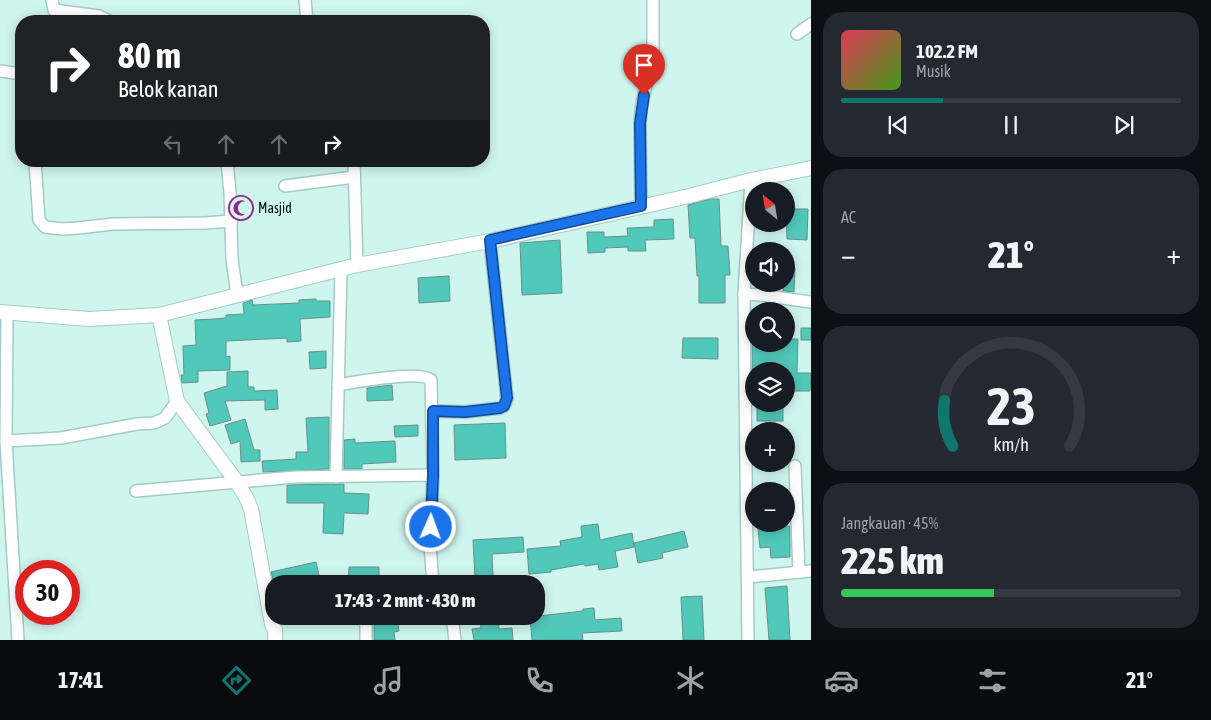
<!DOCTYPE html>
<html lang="id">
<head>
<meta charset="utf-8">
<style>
  body { margin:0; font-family:"Asap Condensed",sans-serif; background:#242831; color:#f1f3f6; height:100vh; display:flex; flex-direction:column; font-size:19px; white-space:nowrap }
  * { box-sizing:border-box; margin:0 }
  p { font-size:16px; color:#9ea1a6 }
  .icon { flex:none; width:28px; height:28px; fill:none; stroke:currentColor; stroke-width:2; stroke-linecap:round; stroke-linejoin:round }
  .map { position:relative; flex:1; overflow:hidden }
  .side { display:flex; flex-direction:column; gap:12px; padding:12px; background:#0d0f14; width:400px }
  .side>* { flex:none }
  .banner { position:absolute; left:15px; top:15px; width:475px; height:152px; border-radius:20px; box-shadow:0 2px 12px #0003; background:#202124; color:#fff; overflow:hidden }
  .needle { width:32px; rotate:330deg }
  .buttons { position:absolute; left:745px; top:182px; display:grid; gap:10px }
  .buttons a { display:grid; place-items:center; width:50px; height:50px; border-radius:50%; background:#171b24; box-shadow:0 2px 12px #0003; font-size:25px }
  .speed { position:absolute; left:15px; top:560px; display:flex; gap:10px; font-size:25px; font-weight:700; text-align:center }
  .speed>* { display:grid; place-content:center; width:65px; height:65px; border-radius:50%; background:#171b24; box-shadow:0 2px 12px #0003; line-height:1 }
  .speed .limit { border:8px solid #d22; background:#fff; color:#111 }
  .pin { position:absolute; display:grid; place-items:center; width:42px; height:42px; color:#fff; margin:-51px -21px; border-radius:50% 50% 50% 0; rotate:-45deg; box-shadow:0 0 5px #0007 }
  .pin .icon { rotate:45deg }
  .me { position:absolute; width:55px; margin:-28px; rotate:2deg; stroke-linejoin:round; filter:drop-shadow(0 0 4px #0008) }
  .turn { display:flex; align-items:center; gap:18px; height:105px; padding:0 20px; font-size:22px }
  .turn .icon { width:65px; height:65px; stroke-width:2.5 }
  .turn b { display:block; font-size:35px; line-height:42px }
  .lanes { display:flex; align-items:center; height:48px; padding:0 20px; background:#0003; justify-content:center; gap:25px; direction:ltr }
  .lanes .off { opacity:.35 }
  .big { font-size:38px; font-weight:800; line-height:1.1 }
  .side .tile { flex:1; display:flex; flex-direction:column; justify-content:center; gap:8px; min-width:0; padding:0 18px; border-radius:20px; background:#242831 }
  .side .dial { align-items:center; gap:0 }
  .dial svg { height:130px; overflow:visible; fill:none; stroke:#363941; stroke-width:7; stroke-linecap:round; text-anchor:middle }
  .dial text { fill:#f1f3f6; stroke:none }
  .song { display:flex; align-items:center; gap:15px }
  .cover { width:60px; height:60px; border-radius:8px; background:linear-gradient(135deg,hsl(350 70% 55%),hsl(100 70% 35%)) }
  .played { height:5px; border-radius:2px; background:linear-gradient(90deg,#0f766e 30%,#363941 30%) }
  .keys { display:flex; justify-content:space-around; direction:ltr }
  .heat { display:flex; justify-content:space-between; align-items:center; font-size:28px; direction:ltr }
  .charge { height:8px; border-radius:4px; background:linear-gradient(90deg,#34c759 45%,#363941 0) }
  .trip { position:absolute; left:265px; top:575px; width:280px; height:50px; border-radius:20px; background:#171b24; box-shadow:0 2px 12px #0003; font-weight:800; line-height:50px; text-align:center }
  .dock { display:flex; height:80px; justify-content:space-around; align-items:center; background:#090b0e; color:#9ea1a6 }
  .dock .icon { width:35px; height:35px }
  .dock .on { color:#0f766e }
  .dock b { font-size:22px; color:#f1f3f6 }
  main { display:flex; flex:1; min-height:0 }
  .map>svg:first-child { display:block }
  .building { fill:#50c8ba; stroke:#6b8f89 }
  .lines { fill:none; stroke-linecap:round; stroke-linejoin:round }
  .minor-casing { stroke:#a5cbc5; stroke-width:14 }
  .tertiary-casing { stroke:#a5cbc5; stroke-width:16 }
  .minor { stroke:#fff; stroke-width:11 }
  .tertiary { stroke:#fff; stroke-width:14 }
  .route-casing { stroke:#114b97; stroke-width:12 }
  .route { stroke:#1a73e8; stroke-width:9 }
  .labels { text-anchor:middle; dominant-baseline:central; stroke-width:4; stroke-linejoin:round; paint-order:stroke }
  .poi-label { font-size:14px; fill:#051110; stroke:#cff5ef; text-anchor:start }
</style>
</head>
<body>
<main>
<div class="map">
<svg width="811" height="640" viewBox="0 0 811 640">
  <rect width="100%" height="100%" fill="#cff5ef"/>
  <g class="building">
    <polygon points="710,199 719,199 721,246 728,246 730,275 725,275 725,303 699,303 699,276 697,276 695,238 690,238 688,205"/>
    <polygon points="786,209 808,209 807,240 787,239"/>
    <polygon points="673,219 674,239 645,240 646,251 628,251 628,247 605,248 605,252 588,253 587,232 604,232 604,237 628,236 627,228 654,227 654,220"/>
    <polygon points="560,240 562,293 522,295 520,243"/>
    <polygon points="786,268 795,268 794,292 783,291 783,284 786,284"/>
    <polygon points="449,276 450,301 419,303 418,278"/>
    <polygon points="316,299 316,301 330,301 330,317 300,319 301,341 287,342 287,338 226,341 226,357 230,356 230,370 198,371 198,382 182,383 181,375 184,375 183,346 196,345 195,320 214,319 226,318 226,315 244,314 243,303 252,300 253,305 299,303 299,300"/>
    <rect x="801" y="328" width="10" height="12"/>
    <polygon points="683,338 718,338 718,359 682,358"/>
    <polygon points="786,339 798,339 797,373 811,373 810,391 786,391 786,369 759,369 759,371 752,371 752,344 786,344"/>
    <polygon points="326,351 326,368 310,369 309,352"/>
    <polygon points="248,371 248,387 254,387 254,391 277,390 278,409 265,410 265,400 225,401 231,420 210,426 206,414 209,413 204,393 227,386 227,372"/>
    <polygon points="392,385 393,400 367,401 367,388"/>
    <rect x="757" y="404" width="26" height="17"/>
    <polygon points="329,417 329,469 263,472 262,461 296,459 296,452 308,452 306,418"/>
    <polygon points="245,419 254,450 260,450 260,461 241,462 240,441 231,444 225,425"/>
    <polygon points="505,423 506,458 455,460 454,425"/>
    <polygon points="418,425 418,436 395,437 394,426"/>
    <polygon points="355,439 355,443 395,441 396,462 362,464 362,469 344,469 344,440"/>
    <polygon points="344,484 344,493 369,494 369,497 368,514 344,513 343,534 323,533 324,503 287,503 287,485"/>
    <polygon points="598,524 600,540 632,533 634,547 615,551 618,567 599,570 598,564 585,566 584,564 551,570 551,572 529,574 527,549 561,546 560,541 582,537 581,526"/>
    <polygon points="790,526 790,557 771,558 770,547 760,548 758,528"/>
    <polygon points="684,531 688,547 662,553 663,558 638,563 634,543"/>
    <polygon points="523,537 524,552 492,554 493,576 475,577 473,540"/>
    <polygon points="316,562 321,584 274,584 271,572"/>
    <polygon points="349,567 379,567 379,584 348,584"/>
    <polygon points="787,586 790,640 769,640 765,588"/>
    <polygon points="702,596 704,640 683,640 681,597"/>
    <polygon points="594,608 595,620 621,618 622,631 582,633 583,640 532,640 530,617 583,611 583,609"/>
    <polygon points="397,616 399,631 394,632 395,640 374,640 374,620"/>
    <polygon points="480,616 498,616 499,629 512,628 513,640 474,640 472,629 481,628"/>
  </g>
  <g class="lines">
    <defs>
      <g id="minor">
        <polyline points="52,0 54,10 99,16 109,21"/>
        <polyline points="305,0 307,21"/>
        <polyline points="797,34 811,24"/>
        <polyline points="0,71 21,74"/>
        <polyline points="35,161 39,220 45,227 62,229 78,228 113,224 205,223 232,221"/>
        <polyline points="227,161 230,193 232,259 237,295"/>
        <polyline points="354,161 357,265"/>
        <polyline points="285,186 354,177"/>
        <polyline points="641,206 640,123 642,102 653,59 653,0"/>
        <polyline points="744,294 751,180"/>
        <polyline points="7,313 6,441 18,640"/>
        <path d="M338,385c18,-3 82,-15 93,-5l2,95"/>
        <polyline points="433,411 465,412 500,408 504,406 507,399 490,241"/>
        <polyline points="6,441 61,438 137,424 154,423 165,418 177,401"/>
        <polyline points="795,466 799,572"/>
        <polyline points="336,477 341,270"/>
        <polyline points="136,491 295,477 433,475 430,545 433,584"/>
        <polyline points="748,577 811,571"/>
        <polyline points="366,616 366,640"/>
        <polyline points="452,616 455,640"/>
        <polyline points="748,640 744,294 761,295 811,302"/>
      </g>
      <g id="tertiary">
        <polyline points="0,312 89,319 159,315 357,265 490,241 689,196 751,180 811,168"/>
        <polyline points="159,315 177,401 236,481 246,497 251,509 272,624 275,630 275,640"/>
      </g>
    </defs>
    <use href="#minor" class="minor-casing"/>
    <use href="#tertiary" class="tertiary-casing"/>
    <use href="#minor" class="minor"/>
    <use href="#tertiary" class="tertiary"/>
  </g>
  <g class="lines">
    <defs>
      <polyline id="route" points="431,527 433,475 433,411 465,412 500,408 504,406 507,398 490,240 641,206 640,123 644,95"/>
    </defs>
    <use href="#route" class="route-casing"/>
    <use href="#route" class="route"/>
  </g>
  <defs>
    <symbol id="mosque-ring" viewBox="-11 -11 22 22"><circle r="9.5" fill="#cff5ef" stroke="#972887" stroke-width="1.5"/><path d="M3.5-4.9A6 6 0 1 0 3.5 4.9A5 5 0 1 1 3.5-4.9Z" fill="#972887"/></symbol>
  </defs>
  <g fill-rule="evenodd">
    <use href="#mosque-ring" x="227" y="194" width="28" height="28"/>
  </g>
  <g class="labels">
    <g class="poi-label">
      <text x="258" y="208">Masjid</text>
    </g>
  </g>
</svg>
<div class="buttons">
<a><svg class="needle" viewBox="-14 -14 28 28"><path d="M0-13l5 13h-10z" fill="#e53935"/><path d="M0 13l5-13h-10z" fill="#9ea1a6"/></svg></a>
<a><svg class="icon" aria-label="sound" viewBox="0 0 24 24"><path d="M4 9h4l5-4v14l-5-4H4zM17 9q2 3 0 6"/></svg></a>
<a><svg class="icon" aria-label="search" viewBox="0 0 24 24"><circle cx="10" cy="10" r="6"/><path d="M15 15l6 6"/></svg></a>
<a><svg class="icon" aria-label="layers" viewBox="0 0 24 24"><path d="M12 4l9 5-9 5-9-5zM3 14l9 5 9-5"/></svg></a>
<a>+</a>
<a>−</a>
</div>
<div class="speed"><div class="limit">30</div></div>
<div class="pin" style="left:644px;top:95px;background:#d93025"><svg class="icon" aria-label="arrive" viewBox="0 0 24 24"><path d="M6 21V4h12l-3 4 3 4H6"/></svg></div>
<svg class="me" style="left:431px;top:527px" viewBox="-20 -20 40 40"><circle r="17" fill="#1a73e8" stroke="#fff" stroke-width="3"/><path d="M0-11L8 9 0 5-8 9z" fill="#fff"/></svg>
<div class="trip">17:43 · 2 mnt · 430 m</div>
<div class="banner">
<div class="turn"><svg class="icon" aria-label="right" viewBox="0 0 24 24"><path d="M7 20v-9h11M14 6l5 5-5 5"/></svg><div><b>80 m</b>Belok kanan</div></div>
<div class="lanes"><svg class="icon off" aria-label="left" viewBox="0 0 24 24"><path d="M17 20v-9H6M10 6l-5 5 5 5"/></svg><svg class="icon off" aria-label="ahead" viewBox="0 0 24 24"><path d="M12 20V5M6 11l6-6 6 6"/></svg><svg class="icon off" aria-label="ahead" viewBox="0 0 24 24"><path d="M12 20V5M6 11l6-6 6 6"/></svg><svg class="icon" aria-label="right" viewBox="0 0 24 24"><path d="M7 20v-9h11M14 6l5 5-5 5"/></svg></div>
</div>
</div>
<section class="side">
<div class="tile">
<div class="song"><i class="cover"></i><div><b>102.2 FM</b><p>Musik</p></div></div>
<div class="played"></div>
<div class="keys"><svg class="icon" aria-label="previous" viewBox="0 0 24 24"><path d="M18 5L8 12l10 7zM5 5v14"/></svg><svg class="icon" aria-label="pause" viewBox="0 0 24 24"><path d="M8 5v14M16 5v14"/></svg><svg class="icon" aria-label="next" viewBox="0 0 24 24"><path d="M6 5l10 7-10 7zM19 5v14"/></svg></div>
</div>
<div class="tile"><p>AC</p>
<div class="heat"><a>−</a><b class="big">21°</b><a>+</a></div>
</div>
<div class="tile dial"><svg viewBox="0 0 100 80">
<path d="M14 69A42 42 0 1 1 86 69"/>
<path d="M14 69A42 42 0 0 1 9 41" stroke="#0f766e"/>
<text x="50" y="56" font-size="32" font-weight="700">23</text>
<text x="50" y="72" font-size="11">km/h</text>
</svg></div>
<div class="tile"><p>Jangkauan · 45%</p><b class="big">225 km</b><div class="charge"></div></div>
</section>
</main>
<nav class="dock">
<b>17:41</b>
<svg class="icon on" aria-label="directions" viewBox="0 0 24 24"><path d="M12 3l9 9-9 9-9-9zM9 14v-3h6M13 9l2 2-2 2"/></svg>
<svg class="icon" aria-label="music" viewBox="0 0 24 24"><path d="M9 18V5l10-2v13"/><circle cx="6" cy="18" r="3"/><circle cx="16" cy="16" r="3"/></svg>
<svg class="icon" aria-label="phone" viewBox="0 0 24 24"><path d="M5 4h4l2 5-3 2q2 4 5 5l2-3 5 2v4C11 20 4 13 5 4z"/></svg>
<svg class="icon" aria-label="climate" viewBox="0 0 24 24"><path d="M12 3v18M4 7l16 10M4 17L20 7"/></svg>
<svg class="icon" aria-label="car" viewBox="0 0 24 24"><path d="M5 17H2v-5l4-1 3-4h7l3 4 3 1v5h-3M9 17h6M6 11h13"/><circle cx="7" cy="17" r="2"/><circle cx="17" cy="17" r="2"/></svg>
<svg class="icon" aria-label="filters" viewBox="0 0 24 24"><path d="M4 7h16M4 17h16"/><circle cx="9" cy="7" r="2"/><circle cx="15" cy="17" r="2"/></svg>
<b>21°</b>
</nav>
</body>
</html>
